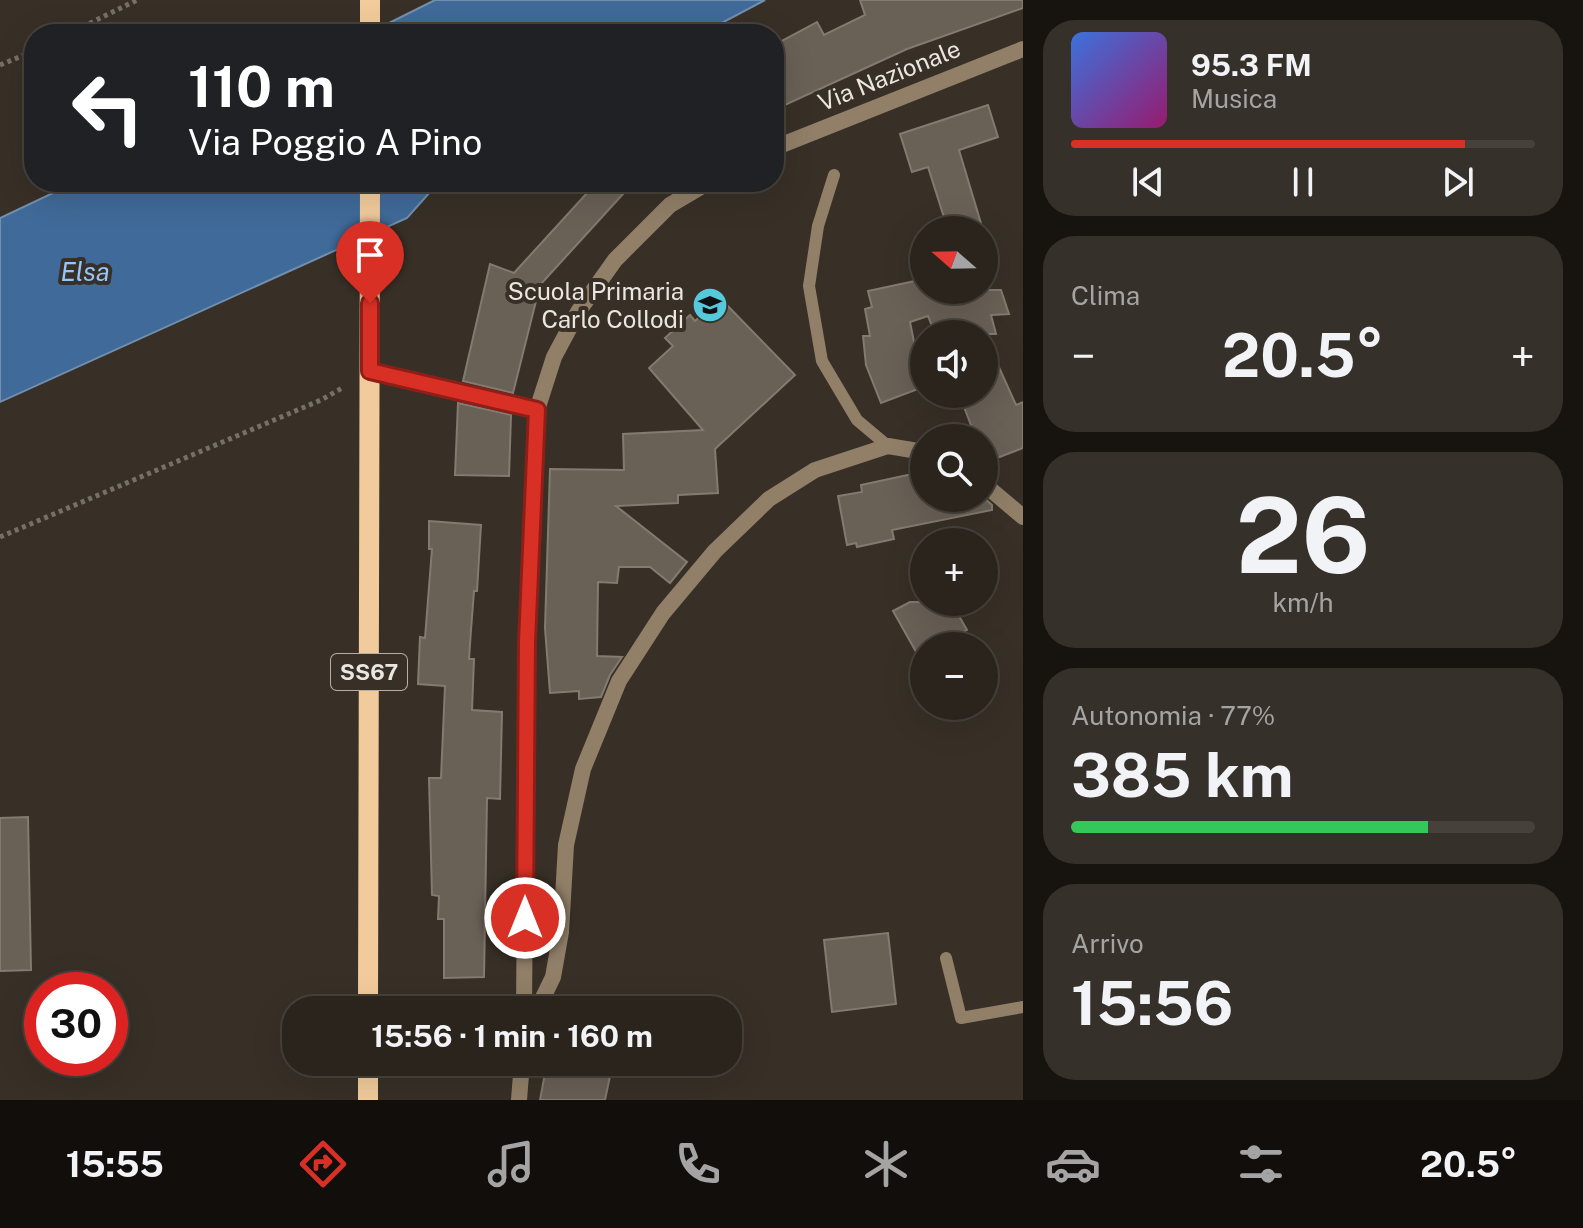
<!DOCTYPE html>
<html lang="it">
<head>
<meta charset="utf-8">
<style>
  body { margin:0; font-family:"Public Sans",sans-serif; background:#36302a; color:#f1f3f6; height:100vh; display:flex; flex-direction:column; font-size:30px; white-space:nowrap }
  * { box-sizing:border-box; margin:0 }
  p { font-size:26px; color:#a5a4a4 }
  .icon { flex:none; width:44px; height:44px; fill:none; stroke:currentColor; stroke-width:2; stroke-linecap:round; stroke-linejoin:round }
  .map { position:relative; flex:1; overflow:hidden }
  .drawer { display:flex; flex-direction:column; gap:20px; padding:20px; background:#171410; width:560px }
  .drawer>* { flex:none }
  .guide { position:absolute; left:24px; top:24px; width:760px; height:168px; border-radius:32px; box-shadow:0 8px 32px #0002,0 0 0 2px #46413b; background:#202124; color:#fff; overflow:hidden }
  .needle { width:52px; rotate:290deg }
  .tools { position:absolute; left:910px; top:216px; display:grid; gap:16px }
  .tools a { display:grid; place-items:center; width:88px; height:88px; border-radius:50%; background:#2a241d; box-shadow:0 8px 32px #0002,0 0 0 2px #46413b; font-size:40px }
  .speed { position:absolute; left:24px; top:972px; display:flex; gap:16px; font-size:40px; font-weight:700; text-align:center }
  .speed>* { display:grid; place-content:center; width:104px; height:104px; border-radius:50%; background:#2a241d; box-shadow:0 8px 32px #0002,0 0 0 2px #46413b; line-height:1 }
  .speed .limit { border:12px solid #d22; background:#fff; color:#111 }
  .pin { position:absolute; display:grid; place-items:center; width:68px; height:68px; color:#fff; margin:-82px -34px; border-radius:50% 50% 50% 0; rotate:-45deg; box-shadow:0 0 8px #0007 }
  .pin .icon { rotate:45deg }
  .me { position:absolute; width:88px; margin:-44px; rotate:0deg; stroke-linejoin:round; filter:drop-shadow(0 0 6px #0008) }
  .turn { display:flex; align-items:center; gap:28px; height:168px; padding:0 32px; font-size:36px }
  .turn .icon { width:104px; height:104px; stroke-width:2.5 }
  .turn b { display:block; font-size:56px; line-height:68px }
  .big { font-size:60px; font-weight:700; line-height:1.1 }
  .drawer .card { flex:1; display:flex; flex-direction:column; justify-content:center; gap:12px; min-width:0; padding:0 28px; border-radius:32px; background:#36302a }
  .drawer .dial { align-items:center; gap:0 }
  .dial b { font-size:104px; line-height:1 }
  .song { display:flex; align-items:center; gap:24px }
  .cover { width:96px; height:96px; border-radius:12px; background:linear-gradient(135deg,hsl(220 70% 55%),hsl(320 70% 35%)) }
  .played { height:8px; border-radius:4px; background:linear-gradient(90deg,#d93025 85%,#46413b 85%) }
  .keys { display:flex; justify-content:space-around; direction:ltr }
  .heat { display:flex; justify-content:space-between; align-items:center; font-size:44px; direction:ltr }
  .charge { height:12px; border-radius:6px; background:linear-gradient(90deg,#34c759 77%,#46413b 0) }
  .trip { position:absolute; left:282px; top:996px; width:460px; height:80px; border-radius:32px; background:#2a241d; box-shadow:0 8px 32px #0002,0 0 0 2px #46413b; font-weight:700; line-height:80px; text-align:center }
  .tab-bar { display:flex; height:128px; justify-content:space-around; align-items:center; background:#110e0c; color:#a5a4a4 }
  .tab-bar .icon { width:56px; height:56px }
  .tab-bar .on { color:#d93025 }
  .tab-bar b { font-size:36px; color:#f1f3f6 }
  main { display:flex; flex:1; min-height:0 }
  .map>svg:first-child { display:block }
  .water { fill:#406a99; stroke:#738fae; stroke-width:2 }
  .building { fill:#696056; stroke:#837a70; stroke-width:2 }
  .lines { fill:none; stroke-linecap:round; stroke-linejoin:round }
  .path { stroke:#777069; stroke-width:5; stroke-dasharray:4 4; stroke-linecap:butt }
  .lane { stroke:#917f68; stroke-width:12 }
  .street { stroke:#917f68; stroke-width:16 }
  .primary { stroke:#f2cb9c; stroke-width:20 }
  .route-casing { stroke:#8d1f18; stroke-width:20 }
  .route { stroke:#d93025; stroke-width:14 }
  .labels { text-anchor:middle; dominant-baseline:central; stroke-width:8; stroke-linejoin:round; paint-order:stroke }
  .shield { fill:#383027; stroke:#b5afa8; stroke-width:2 }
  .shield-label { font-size:22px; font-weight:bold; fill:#eae6e0 }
  .street-label { font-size:24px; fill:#eae6e0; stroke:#383027 }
  .poi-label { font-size:24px; fill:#eae6e0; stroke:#383027; text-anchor:end }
  .water-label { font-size:26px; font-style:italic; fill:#95c5fd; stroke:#383027 }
</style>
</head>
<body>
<main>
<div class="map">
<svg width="1023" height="1100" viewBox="0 0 1023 1100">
  <rect width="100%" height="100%" fill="#383027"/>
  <g class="water">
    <polygon points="435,0 765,0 701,34 367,34"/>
    <polygon points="76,182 439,182 407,218 0,402 0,218"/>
  </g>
  <g class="building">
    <polygon points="860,0 1023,0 1023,8 907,49 774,110 774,45 817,22 824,35 865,15"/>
    <polygon points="988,105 998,137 959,150 983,230 948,230 928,167 912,172 900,134"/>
    <polygon points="597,182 634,182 540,285 513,393 463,381 490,264 514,273"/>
    <polygon points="924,279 924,290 1001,290 1009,314 991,315 996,334 984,334 1016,405 1023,402 1023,448 984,463 984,438 976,438 959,394 984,394 984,334 935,334 928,316 910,322 923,387 881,403 866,365 863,336 870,336 865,309 872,307 868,291"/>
    <polygon points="720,298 795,375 715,449 718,493 678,495 678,503 616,506 687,562 670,583 650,567 619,567 617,583 598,582 597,656 622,657 610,675 601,697 579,699 579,691 550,693 545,628 550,469 624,470 623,434 703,430 649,368 673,346 665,338 690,315 695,321"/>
    <polygon points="458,403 511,415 509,476 455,475"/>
    <polygon points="917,473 921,494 924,493 924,498 984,498 992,505 992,510 892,530 894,539 857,547 856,543 847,545 838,496 862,492 861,485"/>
    <polygon points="429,521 481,525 477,591 474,591 471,630 469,659 474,659 472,710 502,712 500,799 487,798 484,977 444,978 444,919 438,919 439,896 432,895 429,778 441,778 445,686 418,684 420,637 425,638 432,549 429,549"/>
    <polygon points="910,602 951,602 967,630 939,646 924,646 924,654 919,657 893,611"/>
    <polygon points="28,817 31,970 0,971 0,818"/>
    <polygon points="888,933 896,1004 832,1012 824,940"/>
    <polygon points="547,1062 613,1062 605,1100 540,1100"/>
  </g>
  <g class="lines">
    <g class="path">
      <polyline points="68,34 137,0"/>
      <polyline points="0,65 34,51"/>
      <polyline points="0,537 321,400 344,387"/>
    </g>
    <g class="lane">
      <polyline points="834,175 818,226 809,286 822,361 857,420 888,446"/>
      <polyline points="946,958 961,1018 1023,1007"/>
    </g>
    <g class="street">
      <polyline points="774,148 1023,49"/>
      <polyline points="370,371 537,410"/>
      <polyline points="984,484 1023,517"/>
      <polyline points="524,1010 527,642 537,410 554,357 578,312 615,260 670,205 709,182"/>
      <polyline points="537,1010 553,977 561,932 566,845 583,769 619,681 663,613 715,551 769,499 815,470 888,446 924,452"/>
      <polyline points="519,1100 522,1062"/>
    </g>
    <g class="primary">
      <polyline points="370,0 370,34"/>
      <polyline points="368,1010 370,182"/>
      <polyline points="368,1100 368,1062"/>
    </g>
  </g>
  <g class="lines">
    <defs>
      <polyline id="route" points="370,303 370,371 537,410 527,642 525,918"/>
    </defs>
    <use href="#route" class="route-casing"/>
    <use href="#route" class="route"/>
  </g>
  <defs>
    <symbol id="school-disc" viewBox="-11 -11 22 22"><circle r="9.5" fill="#54cadc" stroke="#383027"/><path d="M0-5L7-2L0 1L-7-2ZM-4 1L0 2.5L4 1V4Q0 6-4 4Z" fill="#111"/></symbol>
  </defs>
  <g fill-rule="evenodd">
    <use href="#school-disc" x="690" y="285" width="40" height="40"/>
  </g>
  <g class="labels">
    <rect class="shield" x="331" y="654" width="76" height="36" rx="6"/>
    <g class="shield-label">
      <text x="369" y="672">SS67</text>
    </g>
    <g class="street-label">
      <text transform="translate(889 75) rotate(-22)">Via Nazionale</text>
    </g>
    <g class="poi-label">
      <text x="684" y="291">Scuola Primaria<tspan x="684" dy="28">Carlo Collodi</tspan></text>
    </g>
    <g class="water-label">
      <text x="85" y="271">Elsa</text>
    </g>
  </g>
</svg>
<div class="tools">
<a><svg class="needle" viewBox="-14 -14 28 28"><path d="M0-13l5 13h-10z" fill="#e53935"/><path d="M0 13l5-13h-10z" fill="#a5a4a4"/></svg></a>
<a><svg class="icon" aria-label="sound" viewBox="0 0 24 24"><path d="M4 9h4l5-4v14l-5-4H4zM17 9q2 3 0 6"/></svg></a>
<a><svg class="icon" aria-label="search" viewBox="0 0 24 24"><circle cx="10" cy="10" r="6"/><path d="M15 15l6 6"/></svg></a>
<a>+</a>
<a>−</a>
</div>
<div class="speed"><div class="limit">30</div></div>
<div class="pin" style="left:370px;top:303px;background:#d93025"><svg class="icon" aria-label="arrive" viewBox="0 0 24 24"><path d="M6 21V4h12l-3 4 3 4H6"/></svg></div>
<svg class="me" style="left:525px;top:918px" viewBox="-20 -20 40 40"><circle r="17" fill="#d93025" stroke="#fff" stroke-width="3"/><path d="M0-11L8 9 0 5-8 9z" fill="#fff"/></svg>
<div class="trip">15:56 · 1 min · 160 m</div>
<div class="guide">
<div class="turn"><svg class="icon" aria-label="left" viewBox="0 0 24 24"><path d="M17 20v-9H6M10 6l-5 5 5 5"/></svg><div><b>110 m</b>Via Poggio A Pino</div></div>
</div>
</div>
<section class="drawer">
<div class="card">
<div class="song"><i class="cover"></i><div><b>95.3 FM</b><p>Musica</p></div></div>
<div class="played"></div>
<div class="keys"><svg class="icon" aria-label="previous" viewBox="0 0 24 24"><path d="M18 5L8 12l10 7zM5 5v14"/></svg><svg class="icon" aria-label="pause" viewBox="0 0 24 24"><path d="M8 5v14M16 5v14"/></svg><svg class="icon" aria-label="next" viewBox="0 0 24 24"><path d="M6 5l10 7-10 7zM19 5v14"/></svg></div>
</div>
<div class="card"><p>Clima</p>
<div class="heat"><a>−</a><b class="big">20.5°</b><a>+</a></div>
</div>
<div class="card dial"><b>26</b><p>km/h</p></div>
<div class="card"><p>Autonomia · 77%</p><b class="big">385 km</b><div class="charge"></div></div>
<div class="card"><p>Arrivo</p><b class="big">15:56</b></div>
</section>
</main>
<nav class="tab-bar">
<b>15:55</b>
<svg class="icon on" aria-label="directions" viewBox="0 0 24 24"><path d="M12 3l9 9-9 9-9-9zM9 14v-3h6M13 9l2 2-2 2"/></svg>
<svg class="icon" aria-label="music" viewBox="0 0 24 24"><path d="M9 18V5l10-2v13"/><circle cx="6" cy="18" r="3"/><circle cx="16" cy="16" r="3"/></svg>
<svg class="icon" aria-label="phone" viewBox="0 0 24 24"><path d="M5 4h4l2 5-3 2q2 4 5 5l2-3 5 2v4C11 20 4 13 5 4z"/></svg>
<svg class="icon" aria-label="climate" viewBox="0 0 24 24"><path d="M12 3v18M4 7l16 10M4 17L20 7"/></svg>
<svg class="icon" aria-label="car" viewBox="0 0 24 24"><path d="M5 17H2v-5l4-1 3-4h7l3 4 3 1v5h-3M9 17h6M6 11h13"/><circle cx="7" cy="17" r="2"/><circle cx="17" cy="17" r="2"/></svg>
<svg class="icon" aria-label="filters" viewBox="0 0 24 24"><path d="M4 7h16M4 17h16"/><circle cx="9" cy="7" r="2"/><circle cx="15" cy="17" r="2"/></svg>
<b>20.5°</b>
</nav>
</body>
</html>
